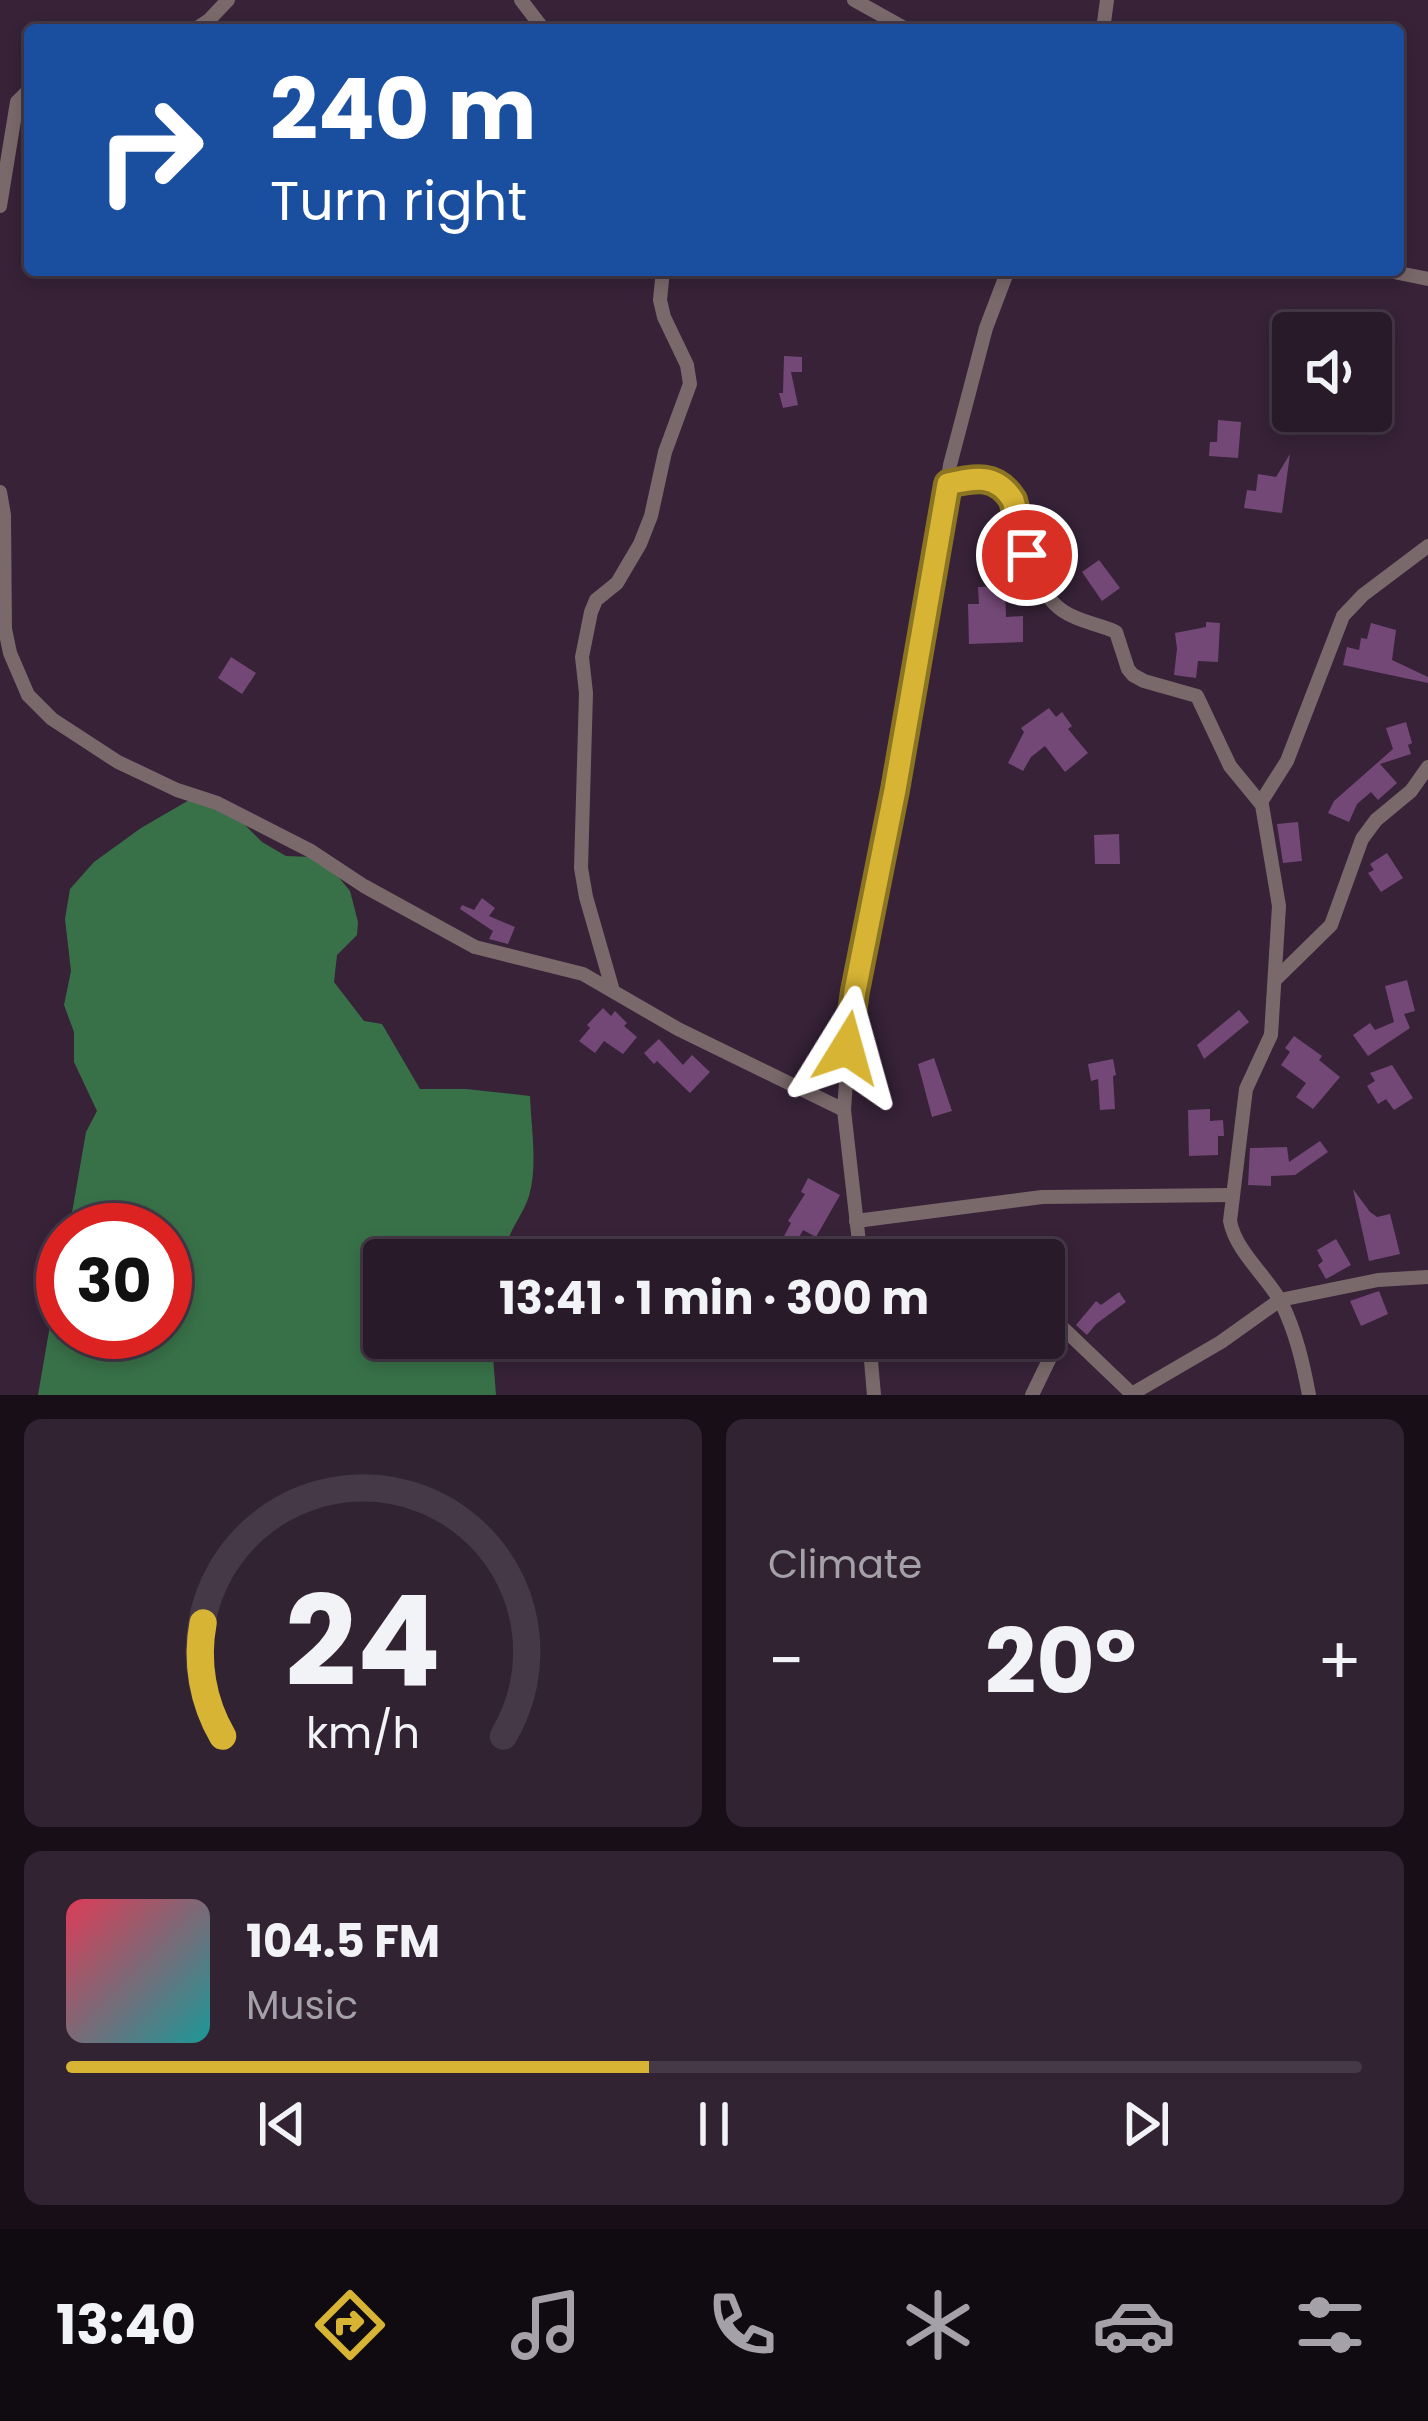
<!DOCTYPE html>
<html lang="en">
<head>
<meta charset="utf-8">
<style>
  body { margin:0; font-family:Poppins,sans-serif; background:#312332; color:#f1f3f6; height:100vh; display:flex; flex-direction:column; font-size:45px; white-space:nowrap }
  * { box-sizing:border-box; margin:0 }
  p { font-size:39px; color:#a5a1a8 }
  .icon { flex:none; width:66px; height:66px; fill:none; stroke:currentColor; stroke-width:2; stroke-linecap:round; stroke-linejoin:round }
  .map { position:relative; height:1395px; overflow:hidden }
  .details { display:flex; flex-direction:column; gap:24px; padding:24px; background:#170e17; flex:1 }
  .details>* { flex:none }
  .top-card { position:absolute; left:24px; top:24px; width:1380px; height:252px; border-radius:12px; box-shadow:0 6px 18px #0003,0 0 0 3px #453847; background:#1a4fa0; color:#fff; overflow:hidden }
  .controls { position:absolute; left:1272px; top:312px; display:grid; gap:24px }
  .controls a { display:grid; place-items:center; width:120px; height:120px; border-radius:12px; background:#291a2a; box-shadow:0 6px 18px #0003,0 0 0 3px #453847; font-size:60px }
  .speed { position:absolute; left:36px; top:1203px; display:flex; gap:24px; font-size:60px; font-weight:700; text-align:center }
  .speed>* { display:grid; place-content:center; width:156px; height:156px; border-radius:50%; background:#291a2a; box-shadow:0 6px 18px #0003,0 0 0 3px #453847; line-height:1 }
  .speed .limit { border:18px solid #d22; background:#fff; color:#111 }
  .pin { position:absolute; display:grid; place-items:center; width:102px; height:102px; color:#fff; margin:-51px; border:6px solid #fff; border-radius:50%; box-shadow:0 3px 12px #0007 }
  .me { position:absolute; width:132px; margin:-66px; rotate:8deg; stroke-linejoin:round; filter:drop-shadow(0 0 9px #0008) }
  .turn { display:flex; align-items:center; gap:42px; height:252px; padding:0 48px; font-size:54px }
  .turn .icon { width:156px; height:156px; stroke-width:2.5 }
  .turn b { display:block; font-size:84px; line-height:102px }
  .big { font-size:90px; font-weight:700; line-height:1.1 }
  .details .card { flex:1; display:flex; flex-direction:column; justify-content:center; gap:18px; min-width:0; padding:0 42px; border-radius:18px; background:#312332 }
  .details .dial { align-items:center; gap:0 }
  .dial svg { height:312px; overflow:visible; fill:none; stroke:#453847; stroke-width:7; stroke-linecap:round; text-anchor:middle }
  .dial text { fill:#f1f3f6; stroke:none }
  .song { display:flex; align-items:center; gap:36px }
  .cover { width:144px; height:144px; border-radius:18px; background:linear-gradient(135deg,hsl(350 70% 55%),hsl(180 70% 35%)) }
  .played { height:12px; border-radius:6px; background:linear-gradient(90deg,#d7b434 45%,#453847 45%) }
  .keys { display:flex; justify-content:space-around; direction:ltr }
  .heat { display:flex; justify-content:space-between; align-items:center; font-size:66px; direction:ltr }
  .details .tiles { flex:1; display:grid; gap:24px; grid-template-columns:1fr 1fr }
  .card:last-child { grid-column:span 2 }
  .trip { position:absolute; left:363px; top:1239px; width:702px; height:120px; border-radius:12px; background:#291a2a; box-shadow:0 6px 18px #0003,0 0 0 3px #453847; font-weight:700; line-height:120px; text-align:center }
  .tab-bar { display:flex; height:192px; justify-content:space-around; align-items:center; background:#100a11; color:#a5a1a8 }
  .tab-bar .icon { width:84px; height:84px }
  .tab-bar .selected { color:#d7b434 }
  .tab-bar b { font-size:54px; color:#f1f3f6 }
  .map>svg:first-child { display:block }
  .forest { fill:#387148 }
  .building { fill:#734876 }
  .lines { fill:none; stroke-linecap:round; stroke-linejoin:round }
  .minor { stroke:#7a696b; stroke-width:14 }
  .route-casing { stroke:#8c7522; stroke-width:30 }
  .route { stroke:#d7b434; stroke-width:21 }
</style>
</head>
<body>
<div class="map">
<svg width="1428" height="1395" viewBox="0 0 1428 1395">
  <rect width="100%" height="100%" fill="#372238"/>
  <path class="forest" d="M191,799l27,7 27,19 17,17 24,14 25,1 21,12 18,22 8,31 -1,13 -20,20 -3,27 30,39 18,3 38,65h46l64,7c1,31 8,69 -1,100 -8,24 -22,34 -26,64h-119v78h112l-3,18 3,39h-458l25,-145v82h102v-102h-96l17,-98 11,-21 -23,-49v-30l-10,-27 7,-34 -6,-52 5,-30 24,-27 47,-34z"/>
  <g class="building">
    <polygon points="784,356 802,357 802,372 791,372 798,405 783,408 779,393 783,393"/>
    <polygon points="1218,420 1241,422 1238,458 1209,456 1210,442 1217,442"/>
    <polygon points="1290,454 1282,513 1244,508 1247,490 1256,491 1258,474 1276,477"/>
    <polygon points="1099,560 1120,588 1102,601 1082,572"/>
    <polygon points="1005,586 1006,617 1023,616 1023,642 969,644 968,604 979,604 978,587"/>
    <polygon points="1206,622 1220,623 1218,662 1198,661 1196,678 1174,675 1177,649 1175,633 1206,627"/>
    <polygon points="1371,623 1396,630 1392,660 1428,677 1428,683 1343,665 1347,647 1359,650 1361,638 1367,639"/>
    <polygon points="231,657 256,673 242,694 218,678"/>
    <polygon points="1049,708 1056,717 1062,712 1072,726 1068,729 1088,753 1065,772 1045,746 1031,757 1023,771 1008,763 1024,732 1021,728"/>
    <polygon points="1406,722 1412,743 1408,745 1411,754 1380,764 1397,783 1378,800 1371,792 1357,804 1349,822 1328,813 1334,801 1393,749 1386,728"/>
    <polygon points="1298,822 1302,861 1283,863 1277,824"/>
    <polygon points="1119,834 1120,864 1095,864 1094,835"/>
    <polygon points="1387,853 1403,878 1381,892 1368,873 1374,870 1370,864"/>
    <polygon points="482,898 495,908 489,916 515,927 508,944 489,939 493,931 460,909 462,905 474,910"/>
    <polygon points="1407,980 1415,1011 1404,1014 1410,1028 1368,1056 1353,1035 1370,1023 1375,1030 1394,1022 1385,986"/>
    <polygon points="603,1008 611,1016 615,1011 627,1023 624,1026 637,1037 623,1054 604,1041 595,1053 579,1041 590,1028 587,1025"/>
    <polygon points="1239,1010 1249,1022 1204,1059 1197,1045"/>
    <polygon points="1294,1036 1322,1056 1319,1060 1340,1077 1313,1109 1296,1097 1306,1083 1281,1065 1290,1052 1285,1048"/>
    <polygon points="659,1039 683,1065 692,1055 710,1072 690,1093 657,1061 654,1064 644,1053"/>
    <polygon points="934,1058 952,1111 932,1117 918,1064"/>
    <polygon points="1113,1059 1116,1075 1113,1076 1115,1109 1100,1110 1098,1079 1091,1081 1088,1064"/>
    <polygon points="1392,1065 1413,1098 1394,1110 1386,1099 1378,1104 1367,1086 1375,1081 1370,1073"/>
    <polygon points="1210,1109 1210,1121 1223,1120 1224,1136 1218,1136 1218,1155 1189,1156 1188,1110"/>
    <polygon points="1320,1141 1328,1152 1295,1175 1271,1176 1271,1186 1248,1185 1250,1148 1287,1147 1289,1162"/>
    <polygon points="808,1178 840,1195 816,1237 803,1230 794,1247 782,1240 791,1223 788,1221 805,1194 801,1192"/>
    <polygon points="1353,1189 1370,1212 1377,1217 1390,1214 1400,1254 1369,1261"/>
    <polygon points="1336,1239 1351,1265 1326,1279 1318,1265 1323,1261 1317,1250"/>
    <polygon points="1379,1291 1388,1314 1361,1326 1350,1301"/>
    <polygon points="1119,1292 1126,1302 1096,1324 1087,1335 1076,1325 1096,1301 1101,1305"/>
  </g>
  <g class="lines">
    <g class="minor">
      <polyline points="521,0 544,30"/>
      <polyline points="854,0 908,30"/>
      <polyline points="194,30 209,20 228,0"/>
      <polyline points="1103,30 1107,0"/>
      <polyline points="0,206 17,102 30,89"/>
      <polyline points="1384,270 1428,279"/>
      <path d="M948,484c27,-6 48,-11 65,16 8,35 18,89 50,111 16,11 36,13 53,21l12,37 5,6 11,6 53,15 33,70 32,39 17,101 -8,129 -25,54 -16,132c6,31 36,54 51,81 15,30 22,61 28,93"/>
      <polyline points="0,492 4,515 5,629 10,653 28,695 52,719 118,762 177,790 217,803 311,851 364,886 475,947 583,974 678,1029 844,1110"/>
      <polyline points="1261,802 1287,761 1343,616 1363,595 1428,546"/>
      <polyline points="1276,979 1331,925 1362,839 1376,820 1411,791 1428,767"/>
      <polyline points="613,991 586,897 581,868 586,693 582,657 591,612 596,600 617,583 640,544 651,516 665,452 690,384 687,365 664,317 660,300 663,270"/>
      <polyline points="856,1221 1042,1197 1233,1195"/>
      <polyline points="861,1260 844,1110 850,1025 928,605 950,465 986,328 1008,270"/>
      <polyline points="869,1338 874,1395"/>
      <polyline points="1032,1395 1064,1329 1132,1394"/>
      <polyline points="1130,1395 1221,1342 1280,1300 1378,1280 1428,1277"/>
    </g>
  </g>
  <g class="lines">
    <defs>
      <path id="route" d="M847,1048l8,-57 40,-201 53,-306c27,-6 48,-11 65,16l14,55"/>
    </defs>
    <use href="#route" class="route-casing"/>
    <use href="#route" class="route"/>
  </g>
</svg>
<div class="controls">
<a><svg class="icon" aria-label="sound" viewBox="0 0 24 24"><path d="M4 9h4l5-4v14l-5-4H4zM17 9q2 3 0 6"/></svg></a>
</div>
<div class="speed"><div class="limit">30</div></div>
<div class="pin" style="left:1027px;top:555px;background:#d93025"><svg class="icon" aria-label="arrive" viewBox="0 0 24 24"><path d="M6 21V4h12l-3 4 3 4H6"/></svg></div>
<svg class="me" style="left:847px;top:1048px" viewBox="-20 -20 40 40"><path d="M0-17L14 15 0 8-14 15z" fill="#d7b434" stroke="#fff" stroke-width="4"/></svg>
<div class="trip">13:41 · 1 min · 300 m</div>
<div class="top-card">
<div class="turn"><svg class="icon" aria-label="right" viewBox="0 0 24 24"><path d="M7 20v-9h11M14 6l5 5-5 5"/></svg><div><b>240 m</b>Turn right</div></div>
</div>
</div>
<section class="details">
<div class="tiles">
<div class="card dial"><svg viewBox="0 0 100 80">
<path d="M14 69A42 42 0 1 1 86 69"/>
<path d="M14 69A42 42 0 0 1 9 40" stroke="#d7b434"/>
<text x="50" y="56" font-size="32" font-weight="700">24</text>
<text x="50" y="72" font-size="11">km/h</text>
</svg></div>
<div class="card"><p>Climate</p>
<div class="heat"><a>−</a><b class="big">20°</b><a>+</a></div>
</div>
<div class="card">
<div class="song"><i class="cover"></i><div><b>104.5 FM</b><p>Music</p></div></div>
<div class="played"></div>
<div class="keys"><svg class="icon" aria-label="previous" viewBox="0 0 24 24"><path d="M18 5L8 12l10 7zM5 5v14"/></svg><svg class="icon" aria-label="pause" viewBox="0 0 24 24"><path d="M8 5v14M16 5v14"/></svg><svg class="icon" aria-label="next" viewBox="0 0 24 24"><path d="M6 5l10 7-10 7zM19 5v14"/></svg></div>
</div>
</div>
</section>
<nav class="tab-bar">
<b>13:40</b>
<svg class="icon selected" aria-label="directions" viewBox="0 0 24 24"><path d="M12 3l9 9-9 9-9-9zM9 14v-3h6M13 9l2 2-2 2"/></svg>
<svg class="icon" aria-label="music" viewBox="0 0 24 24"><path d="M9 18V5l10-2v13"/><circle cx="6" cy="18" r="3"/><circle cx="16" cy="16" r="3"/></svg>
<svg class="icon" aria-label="phone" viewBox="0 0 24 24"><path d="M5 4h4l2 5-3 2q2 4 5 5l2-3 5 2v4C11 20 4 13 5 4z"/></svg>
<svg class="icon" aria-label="climate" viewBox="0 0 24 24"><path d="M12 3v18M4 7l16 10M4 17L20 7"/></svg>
<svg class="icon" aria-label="car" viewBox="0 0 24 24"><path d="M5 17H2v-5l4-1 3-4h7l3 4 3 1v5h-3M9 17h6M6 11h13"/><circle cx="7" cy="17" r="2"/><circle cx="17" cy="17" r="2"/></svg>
<svg class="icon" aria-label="filters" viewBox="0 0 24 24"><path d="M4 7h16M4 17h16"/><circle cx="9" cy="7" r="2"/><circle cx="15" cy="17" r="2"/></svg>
</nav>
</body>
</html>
